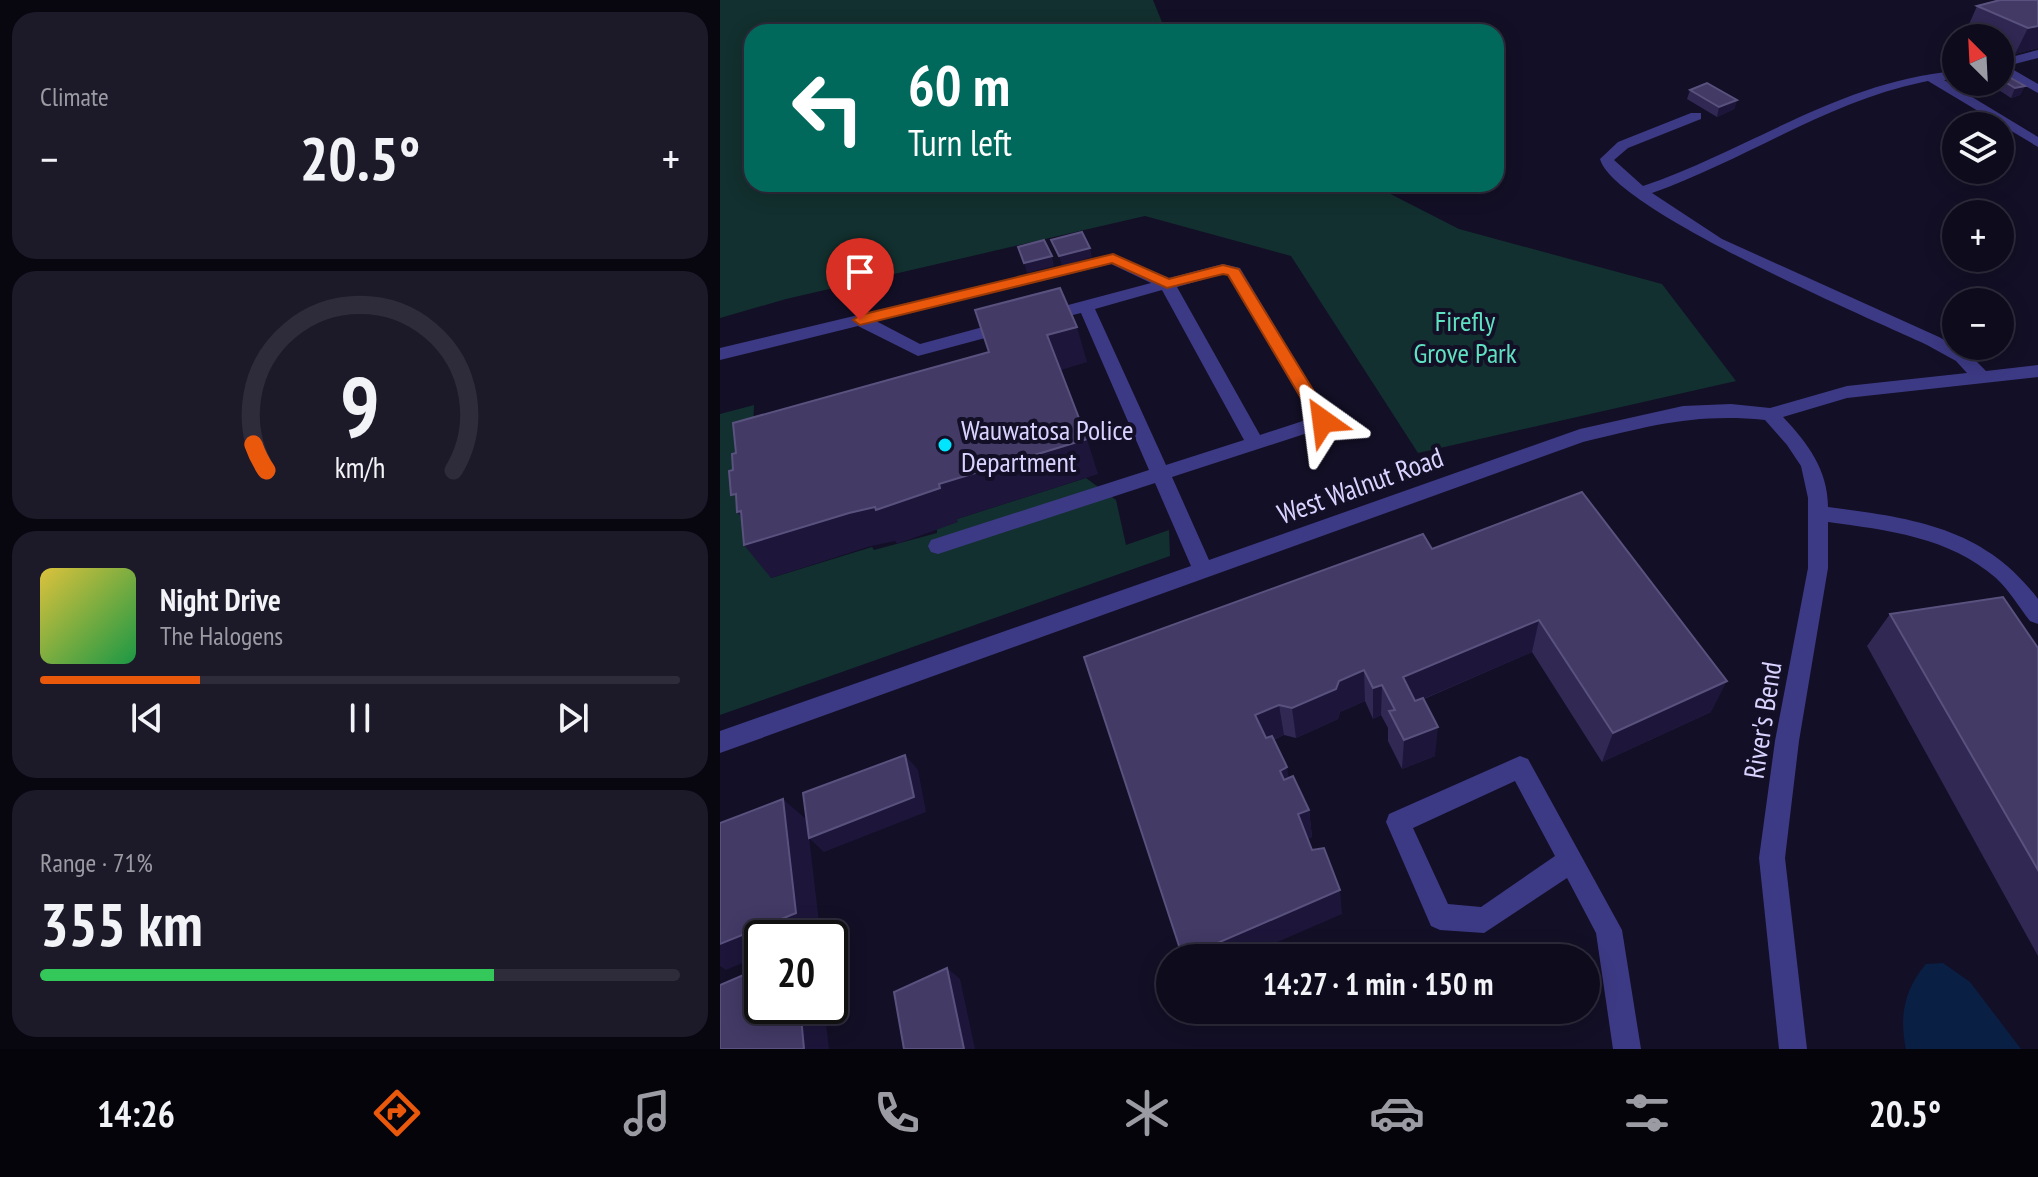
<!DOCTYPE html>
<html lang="en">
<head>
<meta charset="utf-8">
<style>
  body { margin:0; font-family:"PT Sans Narrow",sans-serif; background:#1c1929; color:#f1f3f6; height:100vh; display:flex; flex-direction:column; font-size:30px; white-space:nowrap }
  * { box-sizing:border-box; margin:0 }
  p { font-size:26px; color:#9b9ba3 }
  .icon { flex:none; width:44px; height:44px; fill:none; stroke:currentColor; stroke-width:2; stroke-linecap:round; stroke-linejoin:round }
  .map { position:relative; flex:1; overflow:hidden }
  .panel { display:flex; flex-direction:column; gap:12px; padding:12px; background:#08060f; width:720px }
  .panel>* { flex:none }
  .hud { position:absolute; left:24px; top:24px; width:760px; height:168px; border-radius:24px; box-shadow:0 4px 20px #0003,0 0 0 2px #2e2b3b; background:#00695c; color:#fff; overflow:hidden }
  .needle { width:52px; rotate:336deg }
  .tools { position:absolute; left:1222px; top:24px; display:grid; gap:16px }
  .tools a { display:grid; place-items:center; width:72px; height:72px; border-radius:50%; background:#0e0b1c; box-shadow:0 4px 20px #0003,0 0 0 2px #2e2b3b; font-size:40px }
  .speed { position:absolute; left:24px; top:920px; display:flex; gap:16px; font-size:40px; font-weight:700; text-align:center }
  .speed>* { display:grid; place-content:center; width:104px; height:104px; border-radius:50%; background:#0e0b1c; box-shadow:0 4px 20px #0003,0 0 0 2px #2e2b3b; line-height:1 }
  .speed .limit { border:4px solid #111; border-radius:12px; background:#fff; color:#111 }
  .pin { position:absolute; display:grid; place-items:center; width:68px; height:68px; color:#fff; margin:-82px -34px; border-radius:50% 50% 50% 0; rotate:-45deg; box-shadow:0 0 8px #0007 }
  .pin .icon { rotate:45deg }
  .me { position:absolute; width:88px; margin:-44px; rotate:329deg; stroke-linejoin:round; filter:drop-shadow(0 0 6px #0008) }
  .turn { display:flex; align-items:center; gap:28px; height:168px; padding:0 32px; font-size:36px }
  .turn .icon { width:104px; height:104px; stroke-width:2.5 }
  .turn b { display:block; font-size:56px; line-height:68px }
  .big { font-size:60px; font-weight:800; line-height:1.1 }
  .panel .card { flex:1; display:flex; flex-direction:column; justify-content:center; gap:12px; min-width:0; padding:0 28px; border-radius:24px; background:#1c1929 }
  .panel .dial { align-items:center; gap:0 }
  .dial svg { height:208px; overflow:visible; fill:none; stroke:#2e2b3b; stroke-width:7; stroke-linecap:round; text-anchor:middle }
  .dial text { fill:#f1f3f6; stroke:none }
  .song { display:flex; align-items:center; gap:24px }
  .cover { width:96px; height:96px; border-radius:12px; background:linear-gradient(135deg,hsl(50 70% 55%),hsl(140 70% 35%)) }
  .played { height:8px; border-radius:4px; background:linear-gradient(90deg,#ea580c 25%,#2e2b3b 25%) }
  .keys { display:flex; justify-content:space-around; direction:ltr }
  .heat { display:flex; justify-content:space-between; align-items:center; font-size:44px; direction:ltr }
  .charge { height:12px; border-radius:6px; background:linear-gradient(90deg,#34c759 71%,#2e2b3b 0) }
  .trip { position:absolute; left:436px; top:944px; width:444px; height:80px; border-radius:40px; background:#0e0b1c; box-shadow:0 4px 20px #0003,0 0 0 2px #2e2b3b; font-weight:800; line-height:80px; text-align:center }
  .tabs { display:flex; height:128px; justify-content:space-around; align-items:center; background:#06040b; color:#9b9ba3 }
  .tabs .icon { width:56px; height:56px }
  .tabs .on { color:#ea580c }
  .tabs b { font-size:36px; color:#f1f3f6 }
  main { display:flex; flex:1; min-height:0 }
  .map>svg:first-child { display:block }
  .green { fill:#12302f }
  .water { fill:#0a1f44 }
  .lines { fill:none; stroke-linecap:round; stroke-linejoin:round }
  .minor { fill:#3d3a85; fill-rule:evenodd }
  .wall { fill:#312854 }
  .shaded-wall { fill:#1d163a }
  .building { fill:#433a66; stroke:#5a527e; stroke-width:2 }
  .route { fill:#ea580c; stroke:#983908; stroke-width:2 }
  .poi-dot { fill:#00e5ff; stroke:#130f26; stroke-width:3 }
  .labels { text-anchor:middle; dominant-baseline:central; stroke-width:8; stroke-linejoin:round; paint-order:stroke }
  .park-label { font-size:28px; fill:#5fe0c0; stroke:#130f26 }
  .poi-label { font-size:28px; fill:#d9d4ff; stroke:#130f26; text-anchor:start }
  .street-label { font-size:28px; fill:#d9d4ff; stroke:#130f26 }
</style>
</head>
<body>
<main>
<section class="panel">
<div class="card"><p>Climate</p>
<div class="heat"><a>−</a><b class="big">20.5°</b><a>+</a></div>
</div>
<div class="card dial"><svg viewBox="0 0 100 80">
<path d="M14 69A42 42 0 1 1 86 69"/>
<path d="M14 69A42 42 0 0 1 9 59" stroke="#ea580c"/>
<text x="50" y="56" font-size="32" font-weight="700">9</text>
<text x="50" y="72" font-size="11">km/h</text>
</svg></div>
<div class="card">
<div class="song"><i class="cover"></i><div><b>Night Drive</b><p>The Halogens</p></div></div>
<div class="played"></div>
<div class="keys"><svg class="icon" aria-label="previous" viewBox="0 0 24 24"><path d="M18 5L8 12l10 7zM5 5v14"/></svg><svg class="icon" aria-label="pause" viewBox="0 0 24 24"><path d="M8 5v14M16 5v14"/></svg><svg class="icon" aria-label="next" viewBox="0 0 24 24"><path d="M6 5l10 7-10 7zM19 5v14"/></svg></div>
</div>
<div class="card"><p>Range · 71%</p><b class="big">355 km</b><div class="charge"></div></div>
</section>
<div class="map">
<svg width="1318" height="1049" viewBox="0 0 1318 1049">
  <rect width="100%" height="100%" fill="#130f26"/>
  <g class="green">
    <polygon points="0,0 433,0 446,32 32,32 32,184 651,184 739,229 942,284 1016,381 698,453 571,256 425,216 66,299 0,318"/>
    <polygon points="34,405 33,431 51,578 152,547 154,550 217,533 217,528 237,519 366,478 396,500 406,545 449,530 450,556 0,715 0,414"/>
  </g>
  <path class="water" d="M1223,963l27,19 51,67h-115c-7,-33 -2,-59 20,-85z"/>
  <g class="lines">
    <g class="minor">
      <polygon points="1318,50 1318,58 1287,66 1318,84 1318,93 1280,72 1280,60"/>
      <path d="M1236,71v8l-12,1 94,57v10l-110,-66 -5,1c-96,20 -178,78 -271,111l70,46 217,98 29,16 18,18 52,-6v12l-191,21 -64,19c24,25 45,53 45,90 84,11 156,20 210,92v25l-8,-3c-11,-14 -21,-31 -34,-43 -47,-41 -109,-48 -168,-56v46l-29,173 -14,117 22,191h-28l-20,-191 16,-117 33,-173v-70l-7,-32 -14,-21 -22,-25c-70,-7 -115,6 -182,22l-863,311v-22l471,-165 -36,-83 -217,71 -7,-2 -3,-6 3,-6 218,-70 -68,-157 -37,9 -8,-5 2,-4 113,-30 -40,-19 -235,57 44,23 89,-24 8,6 -2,4 -97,26 -60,-30 -138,34v-12l393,-94 56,24 54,-14 17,4 92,153 -3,5 -157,51 37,83 371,-131 103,-23 48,-2 39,4 77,-22 120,-13 -11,-12 -29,-16c-56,-26 -313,-135 -327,-186l18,-17 73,-29h10v6l-73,29 -14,12 29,26c108,-37 198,-105 313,-115zM503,274l5,1 84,143 -52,17 -83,-148zM442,290l82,150 -78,25 -71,-156z"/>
      <path d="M800,756l8,3 94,171 19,119h-28l-17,-116 -29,-55 -83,55 -44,-3 -9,-4 -45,-104 3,-8zM795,781l40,75 -74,51 -33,-3 -35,-76z"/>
    </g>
  </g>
  <g class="wall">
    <polygon points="1318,0 1318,48 1295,54 1280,47 1280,38 1260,38 1246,31 1257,6"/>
    <polygon points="1280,72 1305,86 1300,95 1291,98 1268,83 1268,82 1280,82"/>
    <polygon points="970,90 1017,100 1014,109 997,117 967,99"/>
    <polygon points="712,549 991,712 882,762 812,652 704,699 715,756 682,769 668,741 668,728 661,715 653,719 645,701 620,712 618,719 576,738 564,735 553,740 569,778 589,810 592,837 587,839 622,914 364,657"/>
    <polygon points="1170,614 1318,648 1318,956 1147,646"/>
  </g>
  <g class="shaded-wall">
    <polygon points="1318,26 1318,48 1295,54 1308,28"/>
    <polygon points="1305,86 1300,95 1291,98 1295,88"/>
    <polygon points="1017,100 1014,109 997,117 999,107"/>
    <polygon points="370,248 372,257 342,266 339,256"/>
    <polygon points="332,256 334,266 307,273 304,263"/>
    <polygon points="357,327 367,362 338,371 327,335"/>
    <polygon points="367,439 378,474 237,519 238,522 177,544 175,541 151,546 51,578 24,545 39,540 17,512"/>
    <polygon points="819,620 812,652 682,708 683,677"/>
    <polygon points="644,670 645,701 620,712 618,719 576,738 572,708 619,681"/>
    <polygon points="1007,681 991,712 882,762 893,733"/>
    <polygon points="662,685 661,715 653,719 653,688"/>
    <polygon points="559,705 564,735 541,744 535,715"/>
    <polygon points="718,727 715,756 682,769 684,740"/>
    <polygon points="185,755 198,770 206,812 104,852 89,838"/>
    <polygon points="567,767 571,795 560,771"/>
    <polygon points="63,799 87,820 100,931 83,938 42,938 42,955 6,970 0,966 0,944"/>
    <polygon points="589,810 592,837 582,841 578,814"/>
    <polygon points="620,890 622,914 521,958 463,958"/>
    <polygon points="227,968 240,979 255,1049 244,1049"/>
    <polygon points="80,1006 104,1006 109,1049 84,1049"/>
  </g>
  <g class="building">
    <polygon points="1280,0 1318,0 1318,26 1308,28 1257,6"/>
    <polygon points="1280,72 1305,86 1295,88 1280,79"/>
    <polygon points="987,83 1017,100 999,107 970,90"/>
    <polygon points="362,232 370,248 339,256 331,240"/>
    <polygon points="324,240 332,256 304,263 298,247"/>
    <polygon points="340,288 357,327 327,335 367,439 219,484 220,488 156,510 155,507 129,513 24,545 21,511 17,512 16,494 11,495 9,471 13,470 12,454 16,453 13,423 269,352 255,310"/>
    <polygon points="862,492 1007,681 893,733 819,620 683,677 695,701 703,698 718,727 684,740 669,711 675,710 662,685 653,688 644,670 619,681 616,689 572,708 559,705 535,715 546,738 552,736 567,767 560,771 564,780 573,776 589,810 578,814 592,850 604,848 620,890 463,958 364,657 703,534 712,549"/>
    <polygon points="1283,597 1318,648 1318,870 1170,614"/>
    <polygon points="185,755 194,797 89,838 83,793"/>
    <polygon points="63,799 76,913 0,944 0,823"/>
    <polygon points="42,967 42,1006 80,1006 84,1049 0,1049 0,985"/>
    <polygon points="227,968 244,1049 184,1049 174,992"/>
  </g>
  <polygon class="route" points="393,254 449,279 503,265 519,269 612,421 609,425 597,425 508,275 503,274 447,288 392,263 140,325 133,320 140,315"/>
  <circle class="poi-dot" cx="225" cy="445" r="8"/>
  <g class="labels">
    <g class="park-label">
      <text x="745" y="320">Firefly<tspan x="745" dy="32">Grove Park</tspan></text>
    </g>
    <g class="poi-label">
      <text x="241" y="429">Wauwatosa Police<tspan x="241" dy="32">Department</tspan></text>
    </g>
    <g class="street-label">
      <text transform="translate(640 485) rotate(-20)">West Walnut Road</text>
      <text transform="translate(1042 720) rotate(-81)">River's Bend</text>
    </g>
  </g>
</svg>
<div class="tools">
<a><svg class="needle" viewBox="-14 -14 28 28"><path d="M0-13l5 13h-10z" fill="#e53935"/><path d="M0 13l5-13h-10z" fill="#9b9ba3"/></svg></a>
<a><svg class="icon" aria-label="layers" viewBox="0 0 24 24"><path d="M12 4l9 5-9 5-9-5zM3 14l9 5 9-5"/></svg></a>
<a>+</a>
<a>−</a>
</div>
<div class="speed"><div class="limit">20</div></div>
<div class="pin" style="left:140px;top:320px;background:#d93025"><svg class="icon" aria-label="arrive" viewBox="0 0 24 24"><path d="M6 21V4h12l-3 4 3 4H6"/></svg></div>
<svg class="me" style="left:603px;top:421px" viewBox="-20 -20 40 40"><path d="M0-17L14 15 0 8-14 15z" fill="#ea580c" stroke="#fff" stroke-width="4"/></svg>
<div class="trip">14:27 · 1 min · 150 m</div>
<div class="hud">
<div class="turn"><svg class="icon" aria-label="left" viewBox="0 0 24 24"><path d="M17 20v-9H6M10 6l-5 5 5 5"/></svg><div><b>60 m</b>Turn left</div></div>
</div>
</div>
</main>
<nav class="tabs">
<b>14:26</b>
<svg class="icon on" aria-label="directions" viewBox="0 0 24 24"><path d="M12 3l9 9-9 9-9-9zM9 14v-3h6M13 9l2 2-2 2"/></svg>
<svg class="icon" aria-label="music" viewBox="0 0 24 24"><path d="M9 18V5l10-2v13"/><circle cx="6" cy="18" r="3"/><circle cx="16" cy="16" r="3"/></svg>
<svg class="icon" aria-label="phone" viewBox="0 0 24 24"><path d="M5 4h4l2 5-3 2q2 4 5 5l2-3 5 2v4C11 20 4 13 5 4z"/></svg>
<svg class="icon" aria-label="climate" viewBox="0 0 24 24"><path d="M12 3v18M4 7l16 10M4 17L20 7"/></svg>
<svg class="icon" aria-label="car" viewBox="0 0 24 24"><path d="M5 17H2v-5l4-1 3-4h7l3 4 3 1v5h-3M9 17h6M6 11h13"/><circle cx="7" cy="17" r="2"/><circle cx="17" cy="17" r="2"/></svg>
<svg class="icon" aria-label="filters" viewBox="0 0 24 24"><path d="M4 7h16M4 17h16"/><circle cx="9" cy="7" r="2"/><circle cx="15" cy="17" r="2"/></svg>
<b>20.5°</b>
</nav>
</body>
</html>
